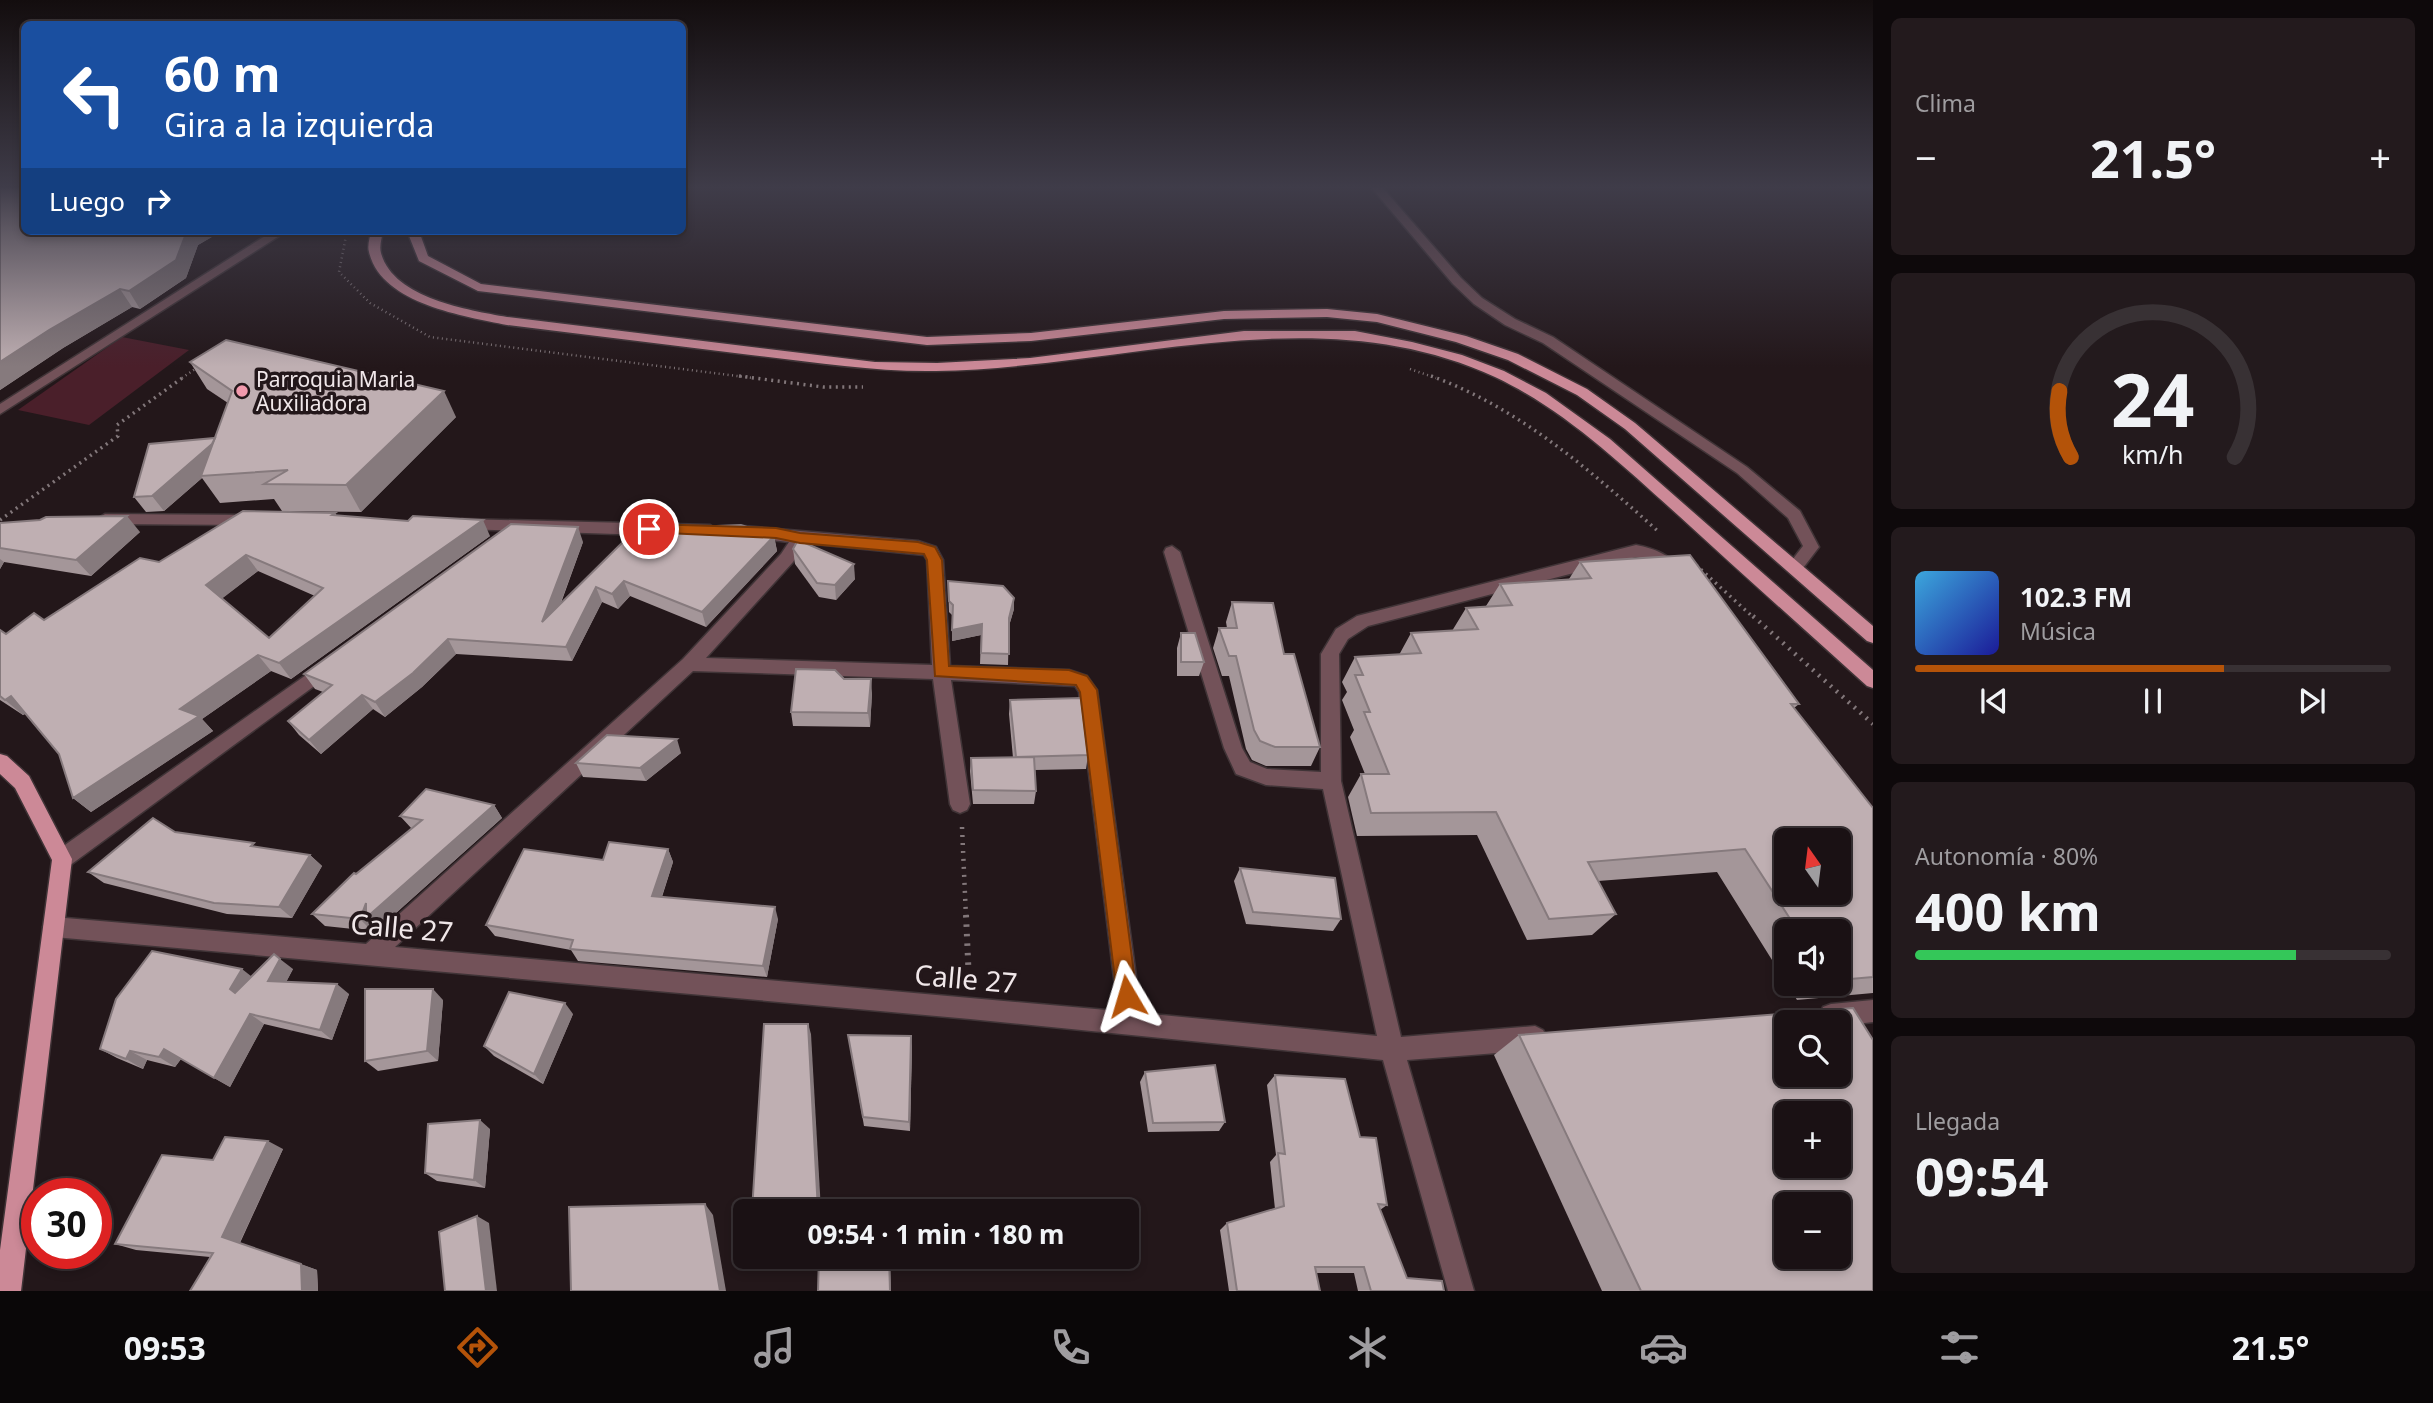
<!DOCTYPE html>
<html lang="es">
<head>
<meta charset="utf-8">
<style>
  body { margin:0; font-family:"Noto Sans",sans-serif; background:#231a1d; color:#f1f3f6; height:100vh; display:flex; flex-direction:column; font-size:26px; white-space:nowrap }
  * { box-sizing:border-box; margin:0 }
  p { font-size:23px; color:#9f9da0 }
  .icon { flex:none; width:38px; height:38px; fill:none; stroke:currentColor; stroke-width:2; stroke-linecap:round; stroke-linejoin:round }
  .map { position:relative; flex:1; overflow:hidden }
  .drawer { display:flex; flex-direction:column; gap:18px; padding:18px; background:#0e090b; width:560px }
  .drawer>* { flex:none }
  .banner { position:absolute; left:21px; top:21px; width:665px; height:214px; border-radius:10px; box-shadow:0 4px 10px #0003,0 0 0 2px #383134; background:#1a4fa0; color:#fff; overflow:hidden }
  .needle { width:46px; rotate:346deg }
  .fabs { position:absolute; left:1774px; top:828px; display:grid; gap:14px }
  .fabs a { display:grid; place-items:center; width:77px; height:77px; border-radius:10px; background:#1a1114; box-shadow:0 4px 10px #0003,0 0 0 2px #383134; font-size:35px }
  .speed { position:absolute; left:21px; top:1178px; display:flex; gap:14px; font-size:35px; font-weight:700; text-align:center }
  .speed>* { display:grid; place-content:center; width:91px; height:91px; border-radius:50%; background:#1a1114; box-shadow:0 4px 10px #0003,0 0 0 2px #383134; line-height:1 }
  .speed .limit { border:10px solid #d22; background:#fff; color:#111 }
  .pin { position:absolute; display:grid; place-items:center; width:60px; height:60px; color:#fff; margin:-30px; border:4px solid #fff; border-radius:50%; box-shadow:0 2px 7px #0007 }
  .me { position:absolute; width:77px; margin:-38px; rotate:353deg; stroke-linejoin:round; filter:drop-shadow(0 0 5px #0008) }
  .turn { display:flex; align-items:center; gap:24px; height:147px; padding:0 28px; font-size:32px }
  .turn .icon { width:91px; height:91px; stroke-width:2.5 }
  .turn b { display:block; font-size:49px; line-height:60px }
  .then { display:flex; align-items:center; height:66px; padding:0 28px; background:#0003; gap:14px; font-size:26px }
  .big { font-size:52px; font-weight:700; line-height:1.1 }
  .drawer .tile { flex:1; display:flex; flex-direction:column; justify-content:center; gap:10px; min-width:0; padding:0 24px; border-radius:10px; background:#231a1d }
  .drawer .dial { align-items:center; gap:0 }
  .dial svg { height:182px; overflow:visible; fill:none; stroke:#383134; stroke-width:7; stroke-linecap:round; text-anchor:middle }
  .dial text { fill:#f1f3f6; stroke:none }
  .song { display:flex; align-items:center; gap:21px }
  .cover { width:84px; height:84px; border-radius:10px; background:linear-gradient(135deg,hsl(200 70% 55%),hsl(240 70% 35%)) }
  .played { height:7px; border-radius:4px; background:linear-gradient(90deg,#b45309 65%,#383134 65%) }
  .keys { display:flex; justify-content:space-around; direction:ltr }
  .heat { display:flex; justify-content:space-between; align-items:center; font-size:38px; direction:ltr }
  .charge { height:10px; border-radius:5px; background:linear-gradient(90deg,#34c759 80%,#383134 0) }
  .trip { position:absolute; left:733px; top:1199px; width:406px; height:70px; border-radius:10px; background:#1a1114; box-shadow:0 4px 10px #0003,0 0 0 2px #383134; font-weight:700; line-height:70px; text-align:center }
  .menu { display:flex; height:112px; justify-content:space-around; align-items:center; background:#0a0708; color:#9f9da0 }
  .menu .icon { width:49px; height:49px }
  .menu .selected { color:#b45309 }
  .menu b { font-size:32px; color:#f1f3f6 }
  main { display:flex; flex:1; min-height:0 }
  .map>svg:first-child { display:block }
  .green { fill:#4a1f2a }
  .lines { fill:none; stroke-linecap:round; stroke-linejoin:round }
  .minor-casing { stroke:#403437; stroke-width:3 }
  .major-casing { stroke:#403437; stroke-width:3 }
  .path-far3 { stroke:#82777a; stroke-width:2.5; stroke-dasharray:1 3.5; stroke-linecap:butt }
  .path-far2 { stroke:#82777a; stroke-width:3.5; stroke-dasharray:2 4.5; stroke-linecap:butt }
  .path-far1 { stroke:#82777a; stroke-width:4.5; stroke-dasharray:2 6; stroke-linecap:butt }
  .path { stroke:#82777a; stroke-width:6; stroke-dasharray:2.5 7; stroke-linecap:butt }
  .minor { fill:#735259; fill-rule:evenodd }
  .major { fill:#cc8997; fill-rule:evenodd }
  .wall { fill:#a49699; fill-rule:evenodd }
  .shaded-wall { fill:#867a7d }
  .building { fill:#bfafb2; stroke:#867a7d; stroke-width:2; fill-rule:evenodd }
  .route { fill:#b45309; stroke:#753606; stroke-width:2 }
  .poi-dot { fill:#f29aad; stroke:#23171a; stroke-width:2.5 }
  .labels { text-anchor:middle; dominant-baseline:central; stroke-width:7; stroke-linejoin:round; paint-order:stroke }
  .far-poi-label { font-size:21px; fill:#f0e7e9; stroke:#23171a; text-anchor:start }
  .near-street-label { font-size:28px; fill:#f0e7e9; stroke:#23171a }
</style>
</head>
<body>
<main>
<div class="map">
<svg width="1873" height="1291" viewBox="0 0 1873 1291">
  <rect width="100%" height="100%" fill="#23171a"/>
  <polygon class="green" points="122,337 189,350 89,425 18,410"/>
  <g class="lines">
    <defs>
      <g id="minor">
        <polygon points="1370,186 1381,186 1461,278 1482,298 1515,319 1553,337 1747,467 1800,511 1819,547 1800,572 1794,574 1786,568 1803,546 1788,518 1737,473 1543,343 1505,325 1474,304 1453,284"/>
        <polygon points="273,231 287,231 0,414 0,404"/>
        <polygon points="105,514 252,515 260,520 252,525 105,524 97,519"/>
        <polygon points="462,519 710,525 718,531 710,537 462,529 454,524"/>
        <path d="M742,526l176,15 18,6 7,13 7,106 119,4 18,6 10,14 44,323 236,23 -54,-247 -57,-4 -30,-11 -12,-26 -60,-196 2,-4 6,-2 8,6 62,196 8,14 17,7 54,3v-118l15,-25 21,-13 279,-71c20,4 35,10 47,27l-2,4 -6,2 -25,-18 -14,-3 -268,69 -20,13 -9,15 2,127 60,256 134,-11 8,4 4,8 -4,8 -8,4 -128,10 67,231h-26l-65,-231 -413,-41 -916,-82 -8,-3 -3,-7 3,-7 8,-3 312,27 317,-285 98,-105 8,-12 -53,-6 -2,-4 2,-4zM805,543l119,12 3,5 5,105 -226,-7 87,-96zM693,671l240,8 17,125 3,6 7,3 7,-3 3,-6 -19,-124 124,6 4,6 39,319 -723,-64z"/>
        <polygon points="326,661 332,663 335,668 332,673 69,866 62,868 55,866 52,859 55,852"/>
        <polygon points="1873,1000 1873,1022 1839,1026 1839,1022 1823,1022 1820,1015 1823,1007 1831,1004"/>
      </g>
      <g id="major">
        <path d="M371,231h12c-1,7 -4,15 -2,22 12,45 87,57 126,64l368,45 62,1 93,-5 214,-27h111l57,11 50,13 42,16 42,22 64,46 263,231v18l-6,-2c-63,-57 -126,-113 -188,-170 -57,-51 -114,-106 -184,-139 -177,-82 -373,-9 -559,-6 -62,1 -123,-9 -185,-16 -81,-10 -163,-20 -244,-30 -43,-9 -126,-21 -138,-73 -2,-6 1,-15 2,-21z"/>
        <polygon points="407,231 419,231 428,256 481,284 927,337 1031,333 1224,311 1327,309 1377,314 1466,336 1518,354 1587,389 1635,423 1873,626 1873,643 1867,641 1625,429 1577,395 1508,360 1456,342 1377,322 1327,317 1224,319 1031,341 927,345 478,291 419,261"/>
        <polygon points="0,754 7,756 29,776 72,859 21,1291 0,1291 0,1250 52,860 15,788 0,774"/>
      </g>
    </defs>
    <use href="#minor" class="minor-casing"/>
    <use href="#major" class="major-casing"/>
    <g class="path-far3">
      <polyline points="347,231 339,272 370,303 430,337 753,378"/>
      <polyline points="1410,369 1436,378"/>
      <polyline points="182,378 198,367"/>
    </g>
    <g class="path-far2">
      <polyline points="739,376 823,387 863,387"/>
      <path d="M1431,376c89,32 160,95 229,157"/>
      <polyline points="0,520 118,436 117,425 185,376"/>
      <polyline points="1696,565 1754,618"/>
    </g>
    <g class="path-far1">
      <polyline points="1753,616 1873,724"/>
      <polyline points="962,827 966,917"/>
    </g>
    <polyline class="path" points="966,915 969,982"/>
    <use href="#minor" class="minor"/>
    <use href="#major" class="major"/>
  </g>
  <g class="wall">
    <polygon points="0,186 24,231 222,231 198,245 186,278 140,309 132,307 63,348 0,390"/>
    <polygon points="190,362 456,417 361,512 282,511 274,499 220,503 202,478 164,511 146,512 134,497 215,438 228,403 207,389"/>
    <path d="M335,513l2,3 153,20 -199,143 -20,-8 -69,48 11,12 -122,81 -18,-14 -14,-44 -34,-40 -2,1 -23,-15v-70l6,4 38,-14 115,-58zM258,571l57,25 -46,42 -47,-40z"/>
    <polygon points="0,523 140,532 91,576 4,562 0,569"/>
    <polygon points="687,532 774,536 777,551 706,627 630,596 618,609 602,602 572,661 456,654 422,687 385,717 373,709 321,754 299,735 288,721 323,692 315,689 304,674 583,542 561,603"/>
    <polygon points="793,549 855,579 836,600 819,597 795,564"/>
    <path d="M1580,562l219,142 -5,4 79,100v185l-76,7 -80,-128 -119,9 18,33 -24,21 -65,5 -50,-105 -120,1 -9,-39 13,-23h4l-15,-37 4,-7 -12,-30 5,-8 -5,-10 13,-25 44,-2 12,-22 41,-2 14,-23 20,-2 14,-22 69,-5zM1787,931h52v53h-52z"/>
    <polygon points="948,581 1014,598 1014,609 1009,626 1008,665 980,664 981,635 952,641 953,616 949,612"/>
    <polygon points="1232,602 1284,654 1320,747 1311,766 1266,766 1252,760 1246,749 1229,676 1222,676 1213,648 1219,628 1227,628 1226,622"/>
    <polygon points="1181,633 1204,662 1199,676 1177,676 1177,648"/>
    <polygon points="844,679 872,693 870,727 793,726 791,712"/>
    <polygon points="1010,700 1088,755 1086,769 1035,770 1036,791 1034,804 973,804 970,771 971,758 1013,758 1009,714"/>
    <polygon points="681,753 646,781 583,777 576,763"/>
    <polygon points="494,805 502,818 377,930 373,926 372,931 325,926 312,914 356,874 412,829 400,816"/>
    <polygon points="175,832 258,847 310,855 322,866 292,918 227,914 104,883 88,872"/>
    <polygon points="668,849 673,862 662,897 778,919 767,977 578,961 571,950 495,936 486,925 603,860"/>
    <polygon points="1240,868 1341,919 1333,931 1246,924 1234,881"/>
    <polygon points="293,969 286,982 349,994 332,1040 264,1024 230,1087 181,1059 175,1067 147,1060 143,1069 117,1058 100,1049 252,977"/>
    <polygon points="443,1000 438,1061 378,1071 365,1061"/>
    <polygon points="573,1014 543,1084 494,1056 484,1046"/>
    <polygon points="848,1035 912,1046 910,1131 864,1126"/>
    <polygon points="1519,1035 1873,1291 1602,1291 1494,1055"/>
    <polygon points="1145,1072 1225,1122 1219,1131 1148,1132 1140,1082"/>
    <polygon points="1275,1075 1360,1137 1387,1205 1380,1210 1407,1278 1444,1291 1358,1291 1354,1273 1316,1273 1320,1291 1229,1291 1220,1230 1227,1223 1275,1209 1270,1162 1276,1155 1267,1085"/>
    <polygon points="490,1129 485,1188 437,1181 425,1173"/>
    <polygon points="283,1149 240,1243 317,1270 318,1291 190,1291 210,1257 136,1250 115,1244 213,1160"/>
  </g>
  <g class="shaded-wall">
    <polygon points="187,231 222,231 198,245 186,278 140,309 129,291"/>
    <polygon points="120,289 132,307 63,348 0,390 0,362 49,330"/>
    <polygon points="444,391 456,417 361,512 346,485"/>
    <polygon points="220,438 201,476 202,478 164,511 152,496"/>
    <polygon points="127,516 140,532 91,576 76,560"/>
    <polygon points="483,520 490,536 291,679 279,663"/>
    <polygon points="578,527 583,542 548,637 542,622"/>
    <polygon points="774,536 777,551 706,627 702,612"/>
    <polygon points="246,555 258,571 219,601 206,585"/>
    <polygon points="0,559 4,562 0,569"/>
    <polygon points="854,564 855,579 836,600 835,585"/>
    <polygon points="624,581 630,596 618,609 612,594"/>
    <polygon points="596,587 602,602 572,661 566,647"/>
    <polygon points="1014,598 1014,609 1008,629 1009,618"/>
    <polygon points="982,624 981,635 952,641 952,630"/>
    <polygon points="448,639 456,654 422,687 385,717 375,702"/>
    <polygon points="258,655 271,671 202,719 213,731 91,812 73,798 180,709"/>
    <polygon points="871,679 872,693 870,727 868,713"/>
    <polygon points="362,695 373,709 321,754 309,740"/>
    <polygon points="11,696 29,712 23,715 5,700"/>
    <polygon points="677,739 681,753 646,781 640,768"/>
    <polygon points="494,805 502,818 377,930 373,926 372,931 360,919 366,903"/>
    <polygon points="668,849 673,862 658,908 652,896"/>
    <polygon points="310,855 322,866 292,918 279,907"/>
    <polygon points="775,907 778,919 767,977 763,966"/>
    <polygon points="280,959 293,969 281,992 268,981"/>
    <polygon points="242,969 256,980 244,999 230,989"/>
    <polygon points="337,984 349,994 332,1040 320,1030"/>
    <polygon points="433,989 443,1000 438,1061 427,1051"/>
    <polygon points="565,1003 573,1014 543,1084 534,1074"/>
    <polygon points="250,1014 264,1024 230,1087 214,1078"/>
    <polygon points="808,1024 811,1034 821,1211 818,1211"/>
    <polygon points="911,1036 912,1046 910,1131 909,1122"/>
    <polygon points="164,1049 181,1059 175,1067 159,1057"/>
    <polygon points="130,1051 147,1060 143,1069 126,1059"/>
    <polygon points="480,1120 490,1129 485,1188 474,1180"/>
    <polygon points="268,1141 283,1149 239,1244 222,1237"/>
    <polygon points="705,1204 713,1215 726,1291 720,1291"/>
    <polygon points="477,1216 489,1223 497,1291 486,1291"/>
    <polygon points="889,1256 890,1256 891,1291 890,1291"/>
    <polygon points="301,1264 317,1270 318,1291 302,1291"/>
  </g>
  <g class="building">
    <polygon points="0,186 24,186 24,231 187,231 176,260 129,291 120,289 49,330 0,362"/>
    <polygon points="226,340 444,391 346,485 264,484 288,470 201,476 232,391 190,362"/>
    <polygon points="215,438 212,444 152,496 134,497 149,444"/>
    <path d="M243,511l92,2 -3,2 76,6 5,-5 70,4 -204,143 -21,-8 -78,54 19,7 -126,82 -14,-44 -48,-58 -6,4 -5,-4v-66l6,4 28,-21 10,7 96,-62 19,4zM246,555l77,33 -54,50 -63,-53z"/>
    <polygon points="127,516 76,560 0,548 0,523 40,520 46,517"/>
    <polygon points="511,524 578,527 542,622 637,528 687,532 692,527 741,525 774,536 702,612 624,581 612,594 596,587 566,647 448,639 413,673 375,702 362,695 309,740 288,721 332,685 304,674"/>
    <polygon points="798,540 854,564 835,585 817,583 793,549"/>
    <path d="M1690,555l109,149h-8l82,104v169l-34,3v-49h-41l-53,-82 -157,13 28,52 -67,5 -53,-107 -125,1 -10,-39h28l-25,-62h6l-15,-37h8l-8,-18 66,-4 -10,-20 67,-4 -12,-21 46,-3 -12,-21 91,-6 -11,-16zM1787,840h52v52h-52z"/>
    <polygon points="948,581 1003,586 1014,598 1009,618 1009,654 981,653 982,624 952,630 953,605 949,601"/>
    <polygon points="1232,602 1273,603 1284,654 1294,654 1320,747 1275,747 1260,741 1254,730 1236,656 1229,656 1219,628 1237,628"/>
    <polygon points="1181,633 1195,633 1204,662 1181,662"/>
    <polygon points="796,669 835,670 844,679 871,679 868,713 791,712"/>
    <polygon points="1081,698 1088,755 1016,757 1010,700"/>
    <polygon points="607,735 677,739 640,768 576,763"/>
    <polygon points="1034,757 1036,791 973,790 971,758"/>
    <polygon points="426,789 494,805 366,918 366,903 360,919 312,914 354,873 356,874 422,820 400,816"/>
    <polygon points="153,818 175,832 254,843 251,846 310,855 279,907 214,903 88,872"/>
    <polygon points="609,842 668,849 652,896 775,907 763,966 570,949 573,940 486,925 524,849 603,860"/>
    <polygon points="1240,868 1335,878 1341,919 1253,912"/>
    <polygon points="152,951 242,969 230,989 235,993 274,954 280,959 268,981 337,984 320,1030 250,1014 214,1078 164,1049 159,1057 130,1051 126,1059 100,1049 116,999"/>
    <polygon points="365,989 433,989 427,1051 365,1061"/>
    <polygon points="509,992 565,1003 534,1074 484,1046"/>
    <path d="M1853,1008l20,32v251h-232l-122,-256zM1787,1022h52v52h-52zM1787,1113h52v53h-52zM1787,1204h52v52h-52z"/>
    <polygon points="764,1024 808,1024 818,1211 752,1211"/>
    <polygon points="848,1035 911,1036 909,1122 863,1117"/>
    <polygon points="1215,1065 1225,1122 1153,1123 1145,1072"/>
    <polygon points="1275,1075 1345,1079 1360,1137 1376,1138 1387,1205 1378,1204 1407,1278 1442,1281 1444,1291 1371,1291 1364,1267 1315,1267 1320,1291 1237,1291 1227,1223 1284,1206 1278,1153 1285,1154"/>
    <polygon points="480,1120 474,1180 425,1173 428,1124"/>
    <polygon points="225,1137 268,1141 222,1237 301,1264 302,1291 190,1291 213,1253 115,1244 162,1155 213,1160"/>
    <polygon points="705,1204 720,1291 571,1291 569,1207"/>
    <polygon points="477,1216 486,1291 445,1291 439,1232"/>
    <polygon points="819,1256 889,1256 890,1291 818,1291"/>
  </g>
  <linearGradient id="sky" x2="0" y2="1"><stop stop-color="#130d0e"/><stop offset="0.51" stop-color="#3f3c49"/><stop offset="1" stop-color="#3f3c49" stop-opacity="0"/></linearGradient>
  <rect width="1873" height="367" fill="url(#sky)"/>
  <polygon class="route" points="649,524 776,528 800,533 918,542 935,547 942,560 949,666 1069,670 1087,676 1097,690 1137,996 1134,1003 1127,1006 1120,1003 1117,996 1080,692 1076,685 935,676 927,560 924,554 800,543 776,538 644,532 642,529"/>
  <circle class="poi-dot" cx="242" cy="391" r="7"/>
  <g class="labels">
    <g class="far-poi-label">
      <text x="256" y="379">Parroquia Maria<tspan x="256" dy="24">Auxiliadora</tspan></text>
    </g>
    <g class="near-street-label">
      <text transform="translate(402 927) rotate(5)">Calle 27</text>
      <text transform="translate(966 978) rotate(5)">Calle 27</text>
    </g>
  </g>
</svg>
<div class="fabs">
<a><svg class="needle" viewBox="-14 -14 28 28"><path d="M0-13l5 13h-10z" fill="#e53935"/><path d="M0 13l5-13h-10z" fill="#9f9da0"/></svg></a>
<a><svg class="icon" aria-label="sound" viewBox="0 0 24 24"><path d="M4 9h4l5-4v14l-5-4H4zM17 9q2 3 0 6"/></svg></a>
<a><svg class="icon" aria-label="search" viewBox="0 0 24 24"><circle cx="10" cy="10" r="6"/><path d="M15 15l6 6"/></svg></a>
<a>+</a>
<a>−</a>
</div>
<div class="speed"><div class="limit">30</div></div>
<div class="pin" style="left:649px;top:529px;background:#d93025"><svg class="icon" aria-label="arrive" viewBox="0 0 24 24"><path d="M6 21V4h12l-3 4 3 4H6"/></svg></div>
<svg class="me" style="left:1127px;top:996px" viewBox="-20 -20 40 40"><path d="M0-17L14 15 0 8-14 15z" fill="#b45309" stroke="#fff" stroke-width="4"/></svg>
<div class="trip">09:54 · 1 min · 180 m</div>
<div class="banner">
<div class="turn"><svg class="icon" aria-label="left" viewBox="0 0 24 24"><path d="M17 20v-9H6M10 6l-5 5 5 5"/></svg><div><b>60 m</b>Gira a la izquierda</div></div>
<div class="then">Luego<svg class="icon" aria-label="right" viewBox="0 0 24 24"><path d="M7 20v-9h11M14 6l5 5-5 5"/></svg></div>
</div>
</div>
<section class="drawer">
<div class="tile"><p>Clima</p>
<div class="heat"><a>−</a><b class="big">21.5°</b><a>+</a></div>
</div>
<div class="tile dial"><svg viewBox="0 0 100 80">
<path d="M14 69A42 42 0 1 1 86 69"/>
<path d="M14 69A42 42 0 0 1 9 40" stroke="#b45309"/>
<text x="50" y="56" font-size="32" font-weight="700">24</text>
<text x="50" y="72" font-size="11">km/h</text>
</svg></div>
<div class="tile">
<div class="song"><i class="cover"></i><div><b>102.3 FM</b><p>Música</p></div></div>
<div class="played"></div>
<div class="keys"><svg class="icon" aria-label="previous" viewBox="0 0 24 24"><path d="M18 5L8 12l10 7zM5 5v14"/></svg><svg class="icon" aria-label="pause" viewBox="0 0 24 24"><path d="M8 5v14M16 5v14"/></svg><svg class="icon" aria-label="next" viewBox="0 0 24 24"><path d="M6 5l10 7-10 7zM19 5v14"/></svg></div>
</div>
<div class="tile"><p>Autonomía · 80%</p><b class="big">400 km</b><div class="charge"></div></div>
<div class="tile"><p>Llegada</p><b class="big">09:54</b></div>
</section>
</main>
<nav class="menu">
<b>09:53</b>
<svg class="icon selected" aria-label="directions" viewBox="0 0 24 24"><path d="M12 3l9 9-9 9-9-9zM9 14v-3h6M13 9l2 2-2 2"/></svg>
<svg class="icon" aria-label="music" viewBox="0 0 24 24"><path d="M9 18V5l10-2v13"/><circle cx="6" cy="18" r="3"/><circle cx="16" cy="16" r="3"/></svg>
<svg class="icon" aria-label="phone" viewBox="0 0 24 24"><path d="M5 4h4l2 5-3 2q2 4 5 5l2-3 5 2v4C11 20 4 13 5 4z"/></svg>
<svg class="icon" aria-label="climate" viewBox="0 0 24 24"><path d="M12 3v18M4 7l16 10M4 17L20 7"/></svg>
<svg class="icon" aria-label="car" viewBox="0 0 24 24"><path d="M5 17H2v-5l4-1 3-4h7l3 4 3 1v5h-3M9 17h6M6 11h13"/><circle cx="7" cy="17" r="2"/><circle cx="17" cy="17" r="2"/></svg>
<svg class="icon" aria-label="filters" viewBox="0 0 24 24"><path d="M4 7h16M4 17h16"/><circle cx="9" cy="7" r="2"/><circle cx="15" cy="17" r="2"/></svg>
<b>21.5°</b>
</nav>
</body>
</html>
